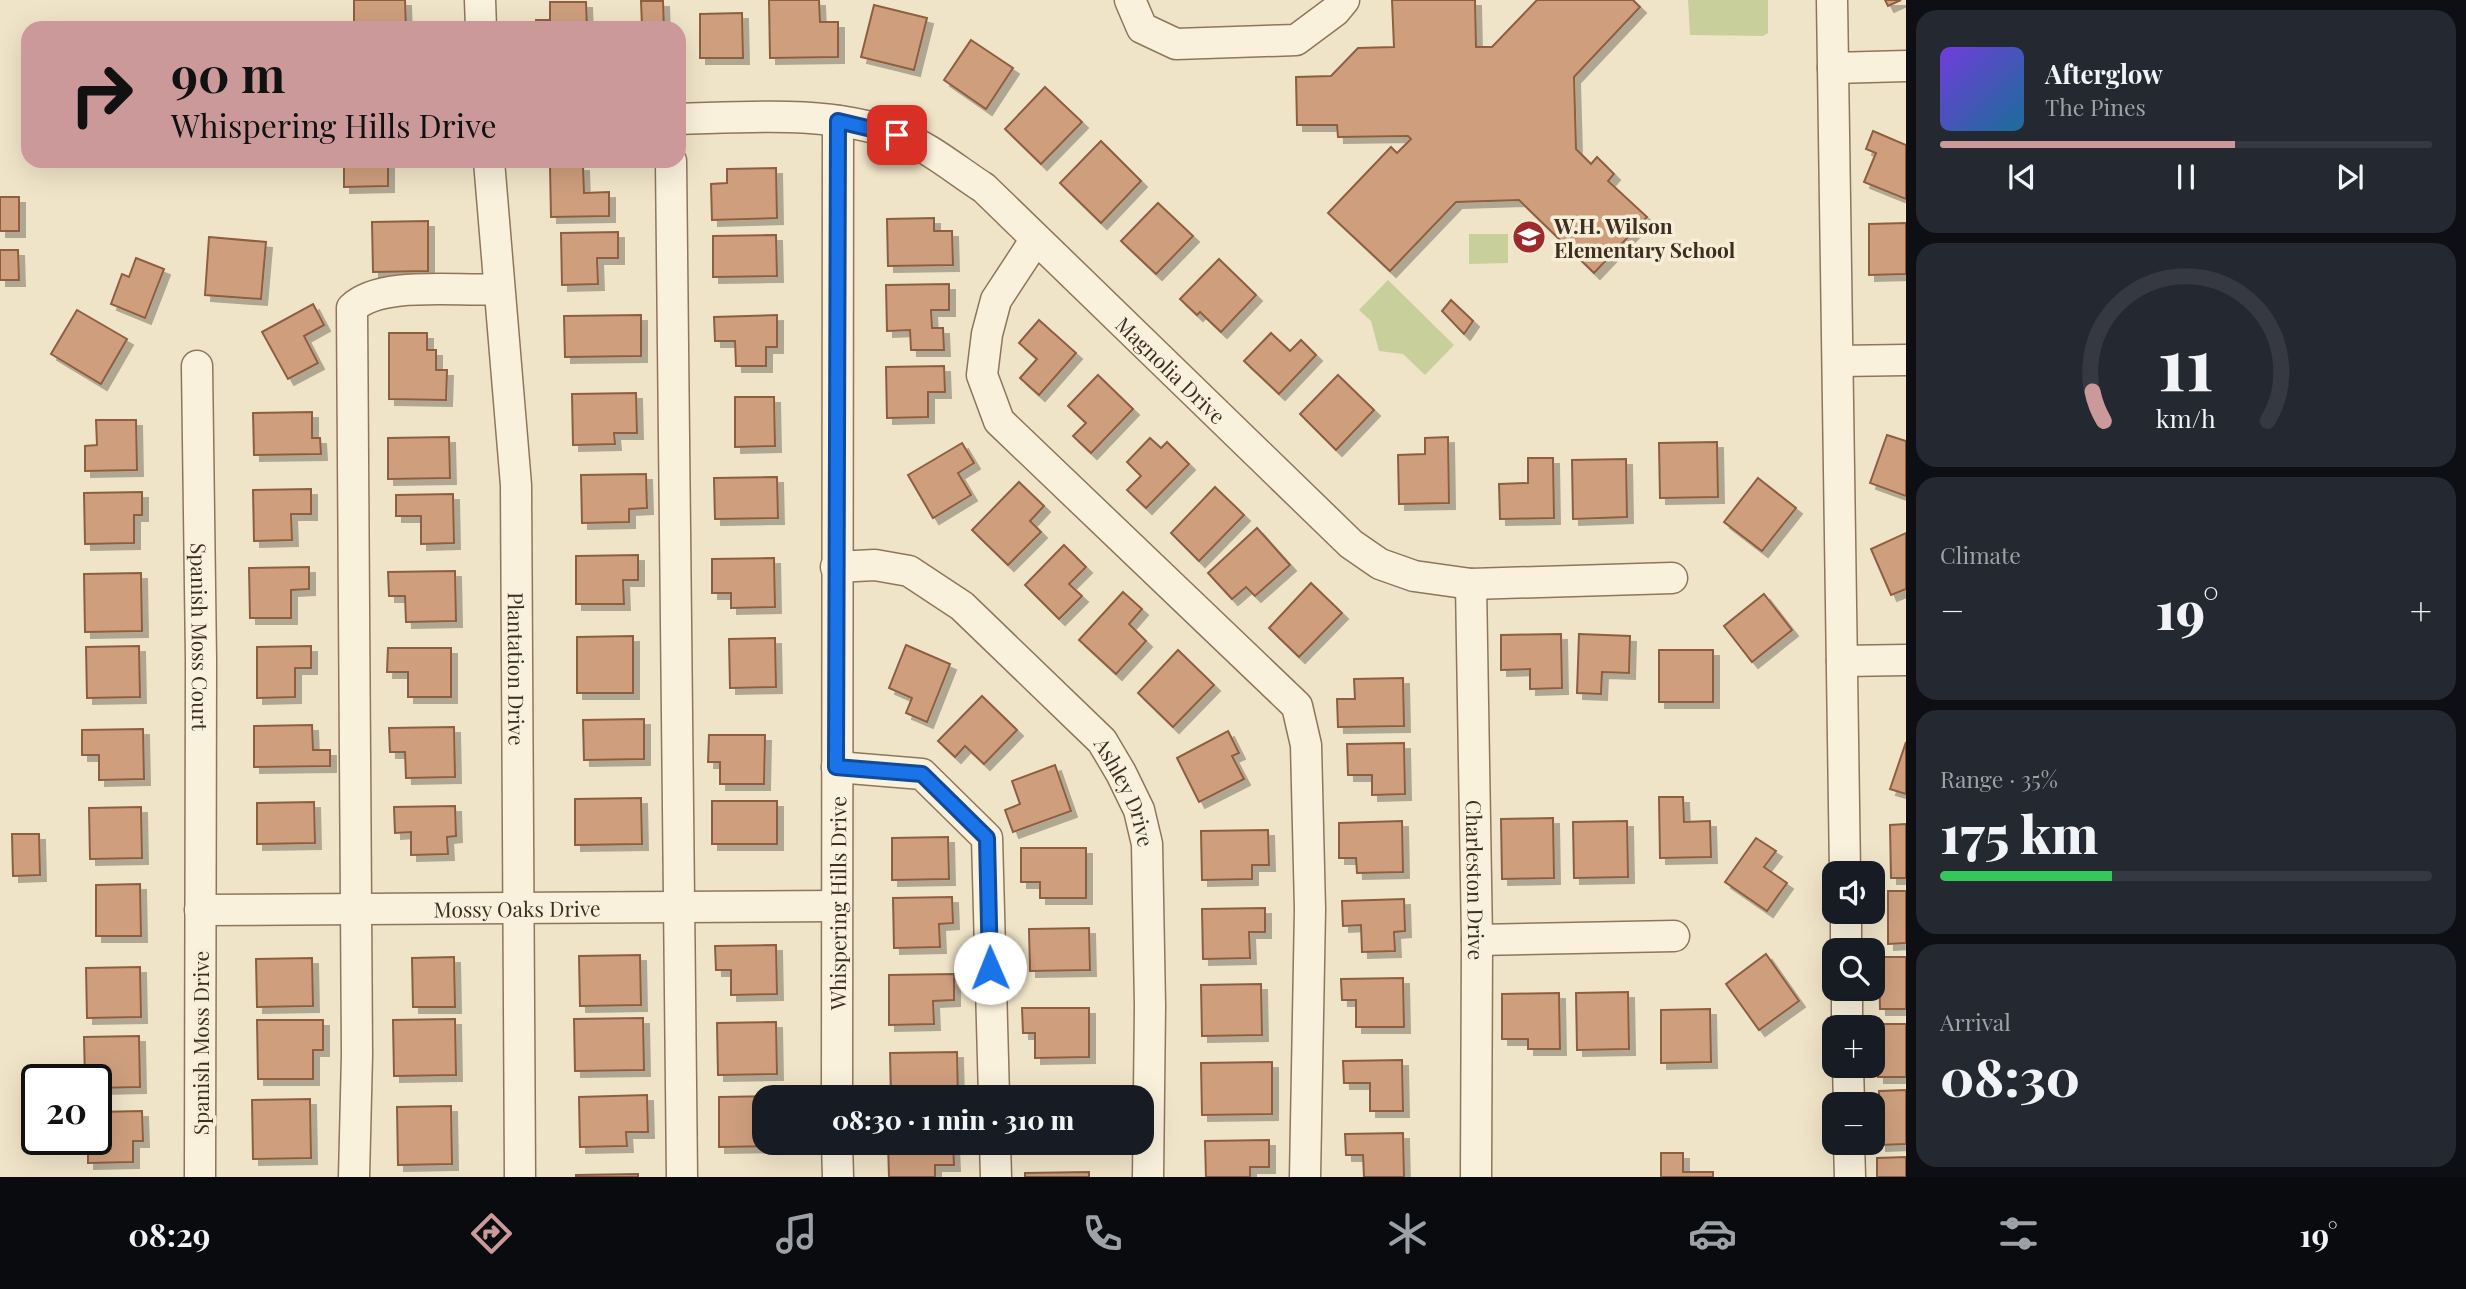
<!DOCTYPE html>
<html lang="en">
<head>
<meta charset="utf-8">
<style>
  body { margin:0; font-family:"Playfair Display",serif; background:#242831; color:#f1f3f6; height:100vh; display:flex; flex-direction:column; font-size:26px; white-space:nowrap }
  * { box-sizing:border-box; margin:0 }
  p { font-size:23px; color:#9ea1a6 }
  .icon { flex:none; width:38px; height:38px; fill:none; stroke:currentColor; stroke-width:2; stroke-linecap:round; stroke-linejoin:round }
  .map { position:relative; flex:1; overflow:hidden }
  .side { display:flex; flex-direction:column; gap:10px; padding:10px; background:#0d0f14; width:560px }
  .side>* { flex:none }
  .guide { position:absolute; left:21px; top:21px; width:665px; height:147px; border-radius:21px; box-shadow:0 7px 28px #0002; background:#cc999b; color:#111; overflow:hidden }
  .fabs { position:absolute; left:1822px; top:861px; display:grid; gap:14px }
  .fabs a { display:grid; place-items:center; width:63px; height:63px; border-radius:14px; background:#171b24; box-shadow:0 7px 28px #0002; font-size:35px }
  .speed { position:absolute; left:21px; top:1064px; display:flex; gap:14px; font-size:35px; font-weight:700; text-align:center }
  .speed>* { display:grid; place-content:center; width:91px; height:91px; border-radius:50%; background:#171b24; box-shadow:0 7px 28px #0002; line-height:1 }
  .speed .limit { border:4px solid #111; border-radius:10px; background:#fff; color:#111 }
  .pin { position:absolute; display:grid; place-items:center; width:60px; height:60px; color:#fff; margin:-30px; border-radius:14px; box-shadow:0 4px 10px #0006 }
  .me { position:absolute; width:77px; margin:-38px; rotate:359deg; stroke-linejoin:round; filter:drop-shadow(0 0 5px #0008) }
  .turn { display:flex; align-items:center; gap:24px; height:147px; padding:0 35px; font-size:32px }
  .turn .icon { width:91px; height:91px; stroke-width:2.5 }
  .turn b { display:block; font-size:49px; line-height:60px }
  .big { font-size:52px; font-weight:800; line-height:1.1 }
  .side .tile { flex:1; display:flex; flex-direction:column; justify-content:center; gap:10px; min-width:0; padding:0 24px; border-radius:21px; background:#242831 }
  .side .dial { align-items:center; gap:0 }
  .dial svg { height:182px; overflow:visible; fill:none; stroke:#363941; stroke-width:7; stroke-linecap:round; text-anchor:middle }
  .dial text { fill:#f1f3f6; stroke:none }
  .song { display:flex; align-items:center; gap:21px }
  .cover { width:84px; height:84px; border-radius:10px; background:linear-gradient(135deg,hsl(260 70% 55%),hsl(200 70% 35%)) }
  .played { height:7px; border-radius:4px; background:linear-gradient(90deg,#cc999b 60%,#363941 60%) }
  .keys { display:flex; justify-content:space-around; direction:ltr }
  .heat { display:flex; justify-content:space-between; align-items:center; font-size:38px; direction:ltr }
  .charge { height:10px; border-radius:5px; background:linear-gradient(90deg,#34c759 35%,#363941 0) }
  .trip { position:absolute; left:752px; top:1085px; width:402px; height:70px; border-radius:21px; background:#171b24; box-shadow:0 7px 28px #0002; font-weight:800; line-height:70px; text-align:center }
  .dock { display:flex; height:112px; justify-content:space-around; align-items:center; background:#090b0e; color:#9ea1a6 }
  .dock .icon { width:49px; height:49px }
  .dock .active { color:#cc999b }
  .dock b { font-size:32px; color:#f1f3f6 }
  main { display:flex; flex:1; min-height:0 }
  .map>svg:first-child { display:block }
  .green { fill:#c9cf9b }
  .building { fill:#cf9f7d; stroke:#8d5f41; stroke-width:2; filter:url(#shadow) }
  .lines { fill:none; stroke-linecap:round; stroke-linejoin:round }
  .minor-casing { stroke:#8d765c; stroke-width:33 }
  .minor { stroke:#faf1dc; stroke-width:30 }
  .route-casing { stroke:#114b97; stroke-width:18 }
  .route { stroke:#1a73e8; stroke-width:12 }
  .labels { text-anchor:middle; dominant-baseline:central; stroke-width:7; stroke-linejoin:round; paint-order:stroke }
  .poi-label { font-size:21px; font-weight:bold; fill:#3d2e20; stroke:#f7eed8; text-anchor:start }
  .street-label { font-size:21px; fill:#3d2e20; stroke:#f7eed8 }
</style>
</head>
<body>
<main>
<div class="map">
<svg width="1906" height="1177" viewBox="0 0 1906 1177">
  <defs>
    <filter id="shadow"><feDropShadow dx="6" dy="6" stdDeviation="0" flood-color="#0004"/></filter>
  </defs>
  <rect width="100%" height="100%" fill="#f0e4c8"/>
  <g class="green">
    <polygon points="1688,0 1768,0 1768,33 1763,36 1690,35"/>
    <polygon points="1469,234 1508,234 1508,263 1469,264"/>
    <polygon points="1388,280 1454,345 1425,375 1403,354 1379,351 1371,321 1359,310"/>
  </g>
  <g class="building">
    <polygon points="354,0 405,0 406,28 354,28"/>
    <polygon points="769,0 819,0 820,22 838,22 838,57 770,58"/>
    <polygon points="1392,0 1475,0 1476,47 1492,47 1537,0 1633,0 1640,7 1574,77 1576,149 1591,164 1597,157 1614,174 1608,181 1647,217 1594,273 1519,200 1456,202 1390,271 1328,213 1391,147 1397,153 1411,139 1408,136 1338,137 1337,125 1297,125 1296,77 1331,76 1358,48 1394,47"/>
    <polygon points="1885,0 1901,0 1888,6"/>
    <polygon points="641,1 663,1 664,28 612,28 642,26"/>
    <polygon points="550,2 586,2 587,28 536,28 536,20 550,20"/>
    <polygon points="874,5 927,18 914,70 861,57"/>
    <polygon points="742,13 743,58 700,58 700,14"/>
    <polygon points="971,40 1013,68 986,109 944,80"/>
    <polygon points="1045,87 1082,122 1041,164 1005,129"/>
    <polygon points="1873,131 1906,145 1906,199 1864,182 1876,153 1866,149"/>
    <polygon points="1101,141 1141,181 1101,223 1060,183"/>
    <polygon points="344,161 388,161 388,186 344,187"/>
    <polygon points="583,165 584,193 609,192 609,216 551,217 550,166"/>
    <polygon points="776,168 777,218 712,220 711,184 727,183 727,169"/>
    <rect x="0" y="197" width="19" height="34"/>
    <polygon points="1158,203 1193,236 1156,274 1121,241"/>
    <polygon points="934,218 934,231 952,231 953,265 888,266 887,219"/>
    <polygon points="428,221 428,271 373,272 372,222"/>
    <polygon points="1906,223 1906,274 1869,275 1869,224"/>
    <polygon points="618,232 618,258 597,258 598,284 562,285 561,233"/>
    <polygon points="776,235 777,276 713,277 713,236"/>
    <polygon points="209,237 266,242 261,299 205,295"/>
    <polygon points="0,250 18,250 19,280 0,280"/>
    <polygon points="136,258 164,269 145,318 111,304 122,274 129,277"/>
    <polygon points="1219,259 1256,295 1221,332 1200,312 1197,315 1180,299"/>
    <polygon points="949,284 949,310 931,310 932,328 943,328 944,350 911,350 910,330 887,331 886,285"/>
    <polygon points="1451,300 1473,321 1464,334 1442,311"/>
    <polygon points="313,304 324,325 304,336 318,363 288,379 262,332"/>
    <polygon points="77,310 127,339 101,384 51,354"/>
    <polygon points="641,315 641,356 565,357 564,316"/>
    <polygon points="777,315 777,347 766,347 766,366 736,366 735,341 715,341 714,317"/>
    <polygon points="1039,320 1076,353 1039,395 1020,378 1037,359 1019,343"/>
    <polygon points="389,333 427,333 427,350 436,350 436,370 447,370 446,400 389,399"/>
    <polygon points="1271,333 1290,351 1301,340 1316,355 1279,394 1244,361"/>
    <polygon points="944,366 945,392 928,392 928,417 887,418 886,367"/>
    <polygon points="1098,375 1133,409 1091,453 1073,436 1086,423 1068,406"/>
    <polygon points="1338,375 1374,410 1336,450 1300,414"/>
    <polygon points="636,393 637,433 614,433 615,444 573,445 572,394"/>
    <polygon points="735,397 774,397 775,446 735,447"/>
    <polygon points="312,412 312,438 320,438 321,454 254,455 253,413"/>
    <polygon points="96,420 136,420 137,470 85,471 85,446 97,445"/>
    <polygon points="1887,435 1906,441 1906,496 1870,483"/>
    <polygon points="449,437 450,478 388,479 388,438"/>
    <polygon points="1448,437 1449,503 1399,504 1398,455 1425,454 1425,438"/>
    <polygon points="1150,438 1161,448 1167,442 1189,464 1146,508 1127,490 1141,476 1127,462"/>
    <polygon points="1717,442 1718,497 1660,498 1659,443"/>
    <polygon points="962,443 974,463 958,473 971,495 933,518 908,475"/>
    <polygon points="1528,458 1553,458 1554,518 1500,519 1499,484 1528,483"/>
    <polygon points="1626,459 1627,517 1573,519 1572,460"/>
    <polygon points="646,474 647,508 629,509 629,522 582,523 581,475"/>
    <polygon points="777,477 778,518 715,519 714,478"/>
    <polygon points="1758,478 1796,508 1762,551 1724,522"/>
    <polygon points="1019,482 1044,506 1030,521 1041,532 1008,565 972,530"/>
    <polygon points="1215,487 1244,515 1199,561 1171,533"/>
    <polygon points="311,489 311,514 291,514 292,540 254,541 253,490"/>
    <polygon points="142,492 142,515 134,515 134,543 85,544 84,493"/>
    <polygon points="453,494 454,543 421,544 421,516 396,516 396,495"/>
    <polygon points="1257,528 1290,565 1255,596 1246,587 1232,599 1208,573"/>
    <polygon points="1906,533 1906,589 1891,595 1871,549"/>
    <polygon points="1064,545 1086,567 1069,584 1082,596 1059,619 1025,585"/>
    <polygon points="638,555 638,580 623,580 624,604 576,604 576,556"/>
    <polygon points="774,558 775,607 731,608 731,593 712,593 712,559"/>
    <polygon points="309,567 309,589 291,590 291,618 250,618 249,568"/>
    <polygon points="455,571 456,621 406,622 405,596 389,596 388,572"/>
    <polygon points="141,573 142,631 85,632 84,574"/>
    <polygon points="1311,583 1342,613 1299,657 1269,628"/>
    <polygon points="1123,592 1142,609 1129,624 1146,641 1116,674 1079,640"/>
    <polygon points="1764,594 1792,630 1752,662 1724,626"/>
    <polygon points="1561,634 1562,688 1530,689 1530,669 1501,670 1501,635"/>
    <polygon points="1579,634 1630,636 1629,673 1602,672 1601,694 1577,693"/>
    <polygon points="633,636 633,693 577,693 577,637"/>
    <polygon points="775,638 776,687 730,688 729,639"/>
    <polygon points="906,645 950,664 927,722 906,713 912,698 889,688"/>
    <polygon points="139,646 140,697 87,698 86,647"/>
    <polygon points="311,646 311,668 295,668 295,697 257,698 257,647"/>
    <polygon points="388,648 451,648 451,697 408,697 408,672 387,672"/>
    <polygon points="1178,650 1214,685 1173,727 1138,693"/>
    <rect x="1659" y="650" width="54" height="52"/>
    <polygon points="1403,678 1404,726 1338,727 1337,699 1355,699 1354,679"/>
    <polygon points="982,696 1017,730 984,764 965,746 955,757 938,741"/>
    <polygon points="644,719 644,759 584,760 583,720"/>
    <polygon points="312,725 313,750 330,750 330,766 254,767 254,726"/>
    <polygon points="454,727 455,777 406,778 405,752 390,752 389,728"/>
    <polygon points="143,729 144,779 99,780 99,755 82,755 82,730"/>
    <polygon points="1228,731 1239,753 1232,756 1244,779 1199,802 1177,758"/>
    <polygon points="709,735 765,735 764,784 720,784 720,762 708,762"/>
    <polygon points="1906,742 1906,794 1890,789"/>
    <polygon points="1404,743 1405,794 1372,795 1372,775 1348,775 1347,744"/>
    <polygon points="1055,765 1071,811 1013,832 1005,810 1020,804 1012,781"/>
    <polygon points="1659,797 1683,797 1684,822 1710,821 1711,857 1660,858"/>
    <polygon points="641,798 642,844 575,845 575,799"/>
    <rect x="712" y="801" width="65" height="43"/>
    <polygon points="314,802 315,843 257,844 257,803"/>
    <polygon points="455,806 456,836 447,837 448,854 411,855 411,832 395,833 394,807"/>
    <polygon points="141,807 142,858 90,859 89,808"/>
    <polygon points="1553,818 1554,878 1502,879 1501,819"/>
    <polygon points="1402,821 1403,872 1357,873 1356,858 1339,858 1339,823"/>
    <polygon points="1627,821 1628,877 1574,878 1573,822"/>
    <polygon points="1906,824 1906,878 1891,878 1890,825"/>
    <polygon points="1268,830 1269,865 1252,865 1252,879 1202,880 1201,831"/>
    <polygon points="12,834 39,834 40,875 13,876"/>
    <polygon points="948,837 949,879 892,880 892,838"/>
    <polygon points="1756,838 1776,851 1764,867 1787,883 1767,911 1725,882"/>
    <polygon points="1021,848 1086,848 1086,898 1040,898 1040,882 1021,882"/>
    <polygon points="140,884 141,936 96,936 96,885"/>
    <polygon points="1888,891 1906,891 1906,943 1888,944"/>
    <polygon points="952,897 953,923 939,924 940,947 894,948 893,898"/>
    <polygon points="1404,899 1405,931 1394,932 1395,951 1362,952 1361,925 1343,926 1342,901"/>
    <polygon points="1265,908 1265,932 1249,932 1250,958 1203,959 1202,909"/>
    <polygon points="1089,928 1090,970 1030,971 1029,929"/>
    <polygon points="776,945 777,994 731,995 731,970 716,970 715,946"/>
    <polygon points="1766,954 1799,1001 1759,1030 1726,984"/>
    <polygon points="640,955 641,1005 580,1006 579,956"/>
    <polygon points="454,957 455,1007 413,1007 412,958"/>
    <polygon points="1879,957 1906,957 1906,1009 1880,1009"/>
    <polygon points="312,958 313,1006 257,1007 256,959"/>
    <polygon points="140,967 141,1017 87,1018 86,968"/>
    <polygon points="954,974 954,1000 933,1001 934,1024 889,1025 889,975"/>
    <polygon points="1403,978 1404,1027 1356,1027 1356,1000 1342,1000 1341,979"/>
    <polygon points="1261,984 1262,1035 1202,1036 1201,985"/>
    <polygon points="1628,992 1629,1049 1577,1050 1576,993"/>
    <polygon points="1559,993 1560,1049 1528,1049 1528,1039 1502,1039 1502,994"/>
    <polygon points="1022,1008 1089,1008 1089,1057 1035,1058 1035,1033 1023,1033"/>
    <polygon points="1710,1009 1711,1062 1661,1063 1661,1010"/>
    <polygon points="643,1018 644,1070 575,1071 574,1019"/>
    <polygon points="455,1019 456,1075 394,1076 393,1020"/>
    <polygon points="257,1020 323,1020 323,1050 313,1050 313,1079 258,1079"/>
    <polygon points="776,1022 777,1074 718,1075 717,1023"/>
    <polygon points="1877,1024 1906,1024 1906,1077 1878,1077"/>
    <polygon points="139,1036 140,1087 96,1088 96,1080 85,1080 84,1037"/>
    <polygon points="957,1052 958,1097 891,1097 890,1053"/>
    <polygon points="1402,1060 1403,1111 1370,1111 1370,1083 1344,1083 1343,1061"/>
    <polygon points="1272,1062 1272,1114 1202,1115 1201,1063"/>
    <polygon points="1090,1088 1090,1097 1026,1097 1026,1090"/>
    <polygon points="1906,1090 1906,1144 1880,1145 1879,1091"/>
    <polygon points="647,1095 648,1132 626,1132 627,1146 580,1147 579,1097"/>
    <polygon points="777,1096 765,1097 765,1143 778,1143 778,1146 719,1147 719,1097"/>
    <polygon points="310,1099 311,1158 253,1159 252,1100"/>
    <polygon points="451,1106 452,1164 398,1165 397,1107"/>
    <polygon points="142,1111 143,1141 133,1141 133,1162 88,1163 88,1139 96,1139 96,1112"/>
    <polygon points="1403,1133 1404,1177 1364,1177 1363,1155 1346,1155 1345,1134"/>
    <polygon points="1269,1140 1269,1167 1250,1167 1250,1177 1206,1177 1205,1141"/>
    <polygon points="888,1143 953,1143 954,1165 935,1165 935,1177 889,1177"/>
    <polygon points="1661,1153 1683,1153 1683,1172 1713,1172 1713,1177 1661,1177"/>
    <polygon points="1906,1157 1906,1177 1877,1177 1877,1158"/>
    <polygon points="1089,1172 1089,1177 1025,1177 1025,1173"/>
    <polygon points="638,1174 638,1177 576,1177 576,1175"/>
  </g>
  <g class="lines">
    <defs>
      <g id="minor">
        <polyline points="480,0 481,28"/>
        <polyline points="1130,0 1142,28 1176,44 1296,40 1335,11 1344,0"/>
        <polyline points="1832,0 1845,873"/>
        <polyline points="1833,68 1906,66"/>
        <path id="s1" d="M679,119c72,-2 149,-9 218,16 31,11 59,35 87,53l367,356 29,20 34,12 57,8 201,-6"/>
        <path id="s2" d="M489,161l27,324 4,692"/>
        <polyline points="671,161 682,1177"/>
        <polyline points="1036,239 996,300 987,334 982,375 999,421 1297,706 1306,745 1310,909 1305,1177"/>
        <polyline points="1838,361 1906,360"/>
        <path id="s3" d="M197,366l4,293 -1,518"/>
        <path id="s4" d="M836,567l39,-2 34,6 53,35 140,135 19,32 18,37 8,34 3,162 -2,171"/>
        <path id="s5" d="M1471,584l6,356 -1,237"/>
        <polyline points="1842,661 1906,660"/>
        <polyline points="837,767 922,774 987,838 994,1097"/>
        <path id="s6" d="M200,910l635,-4"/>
        <polyline points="1846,912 1846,950"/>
        <polyline points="1477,940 1674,936"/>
        <polyline points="1847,989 1847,1027"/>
        <polyline points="1848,1066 1849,1104"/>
        <path id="s7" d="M837,1097l1,-976"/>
        <polyline points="837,1143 838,1177"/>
        <polyline points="995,1143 996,1177"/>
        <polyline points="1849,1143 1850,1177"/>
        <path d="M354,1177l3,-122 -5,-747c29,-28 107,-16 147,-19"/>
      </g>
    </defs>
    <use href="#minor" class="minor-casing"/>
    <use href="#minor" class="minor"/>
  </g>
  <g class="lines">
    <defs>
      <polyline id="route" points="897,135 838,121 836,767 922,774 987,838 990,968"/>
    </defs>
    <use href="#route" class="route-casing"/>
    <use href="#route" class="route"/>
  </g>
  <defs>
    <symbol id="school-disc" viewBox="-11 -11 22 22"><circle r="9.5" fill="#9e2a2b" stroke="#f7eed8"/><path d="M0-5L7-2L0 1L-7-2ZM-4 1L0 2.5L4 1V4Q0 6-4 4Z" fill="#fff"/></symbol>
  </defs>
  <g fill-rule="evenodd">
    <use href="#school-disc" x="1510" y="218" width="38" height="38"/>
  </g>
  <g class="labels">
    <g class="poi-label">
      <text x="1554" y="225">W.H. Wilson<tspan x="1554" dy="24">Elementary School</tspan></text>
    </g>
    <g class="street-label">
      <text stroke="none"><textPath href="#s1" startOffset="583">Magnolia Drive</textPath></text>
      <text stroke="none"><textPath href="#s3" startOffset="271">Spanish Moss Court</textPath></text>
      <text stroke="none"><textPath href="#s2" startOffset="509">Plantation Drive</textPath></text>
      <text stroke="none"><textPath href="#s4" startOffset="388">Ashley Drive</textPath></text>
      <text stroke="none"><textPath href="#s5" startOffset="296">Charleston Drive</textPath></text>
      <text stroke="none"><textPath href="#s7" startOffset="194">Whispering Hills Drive</textPath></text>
      <text stroke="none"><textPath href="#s6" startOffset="317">Mossy Oaks Drive</textPath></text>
      <text transform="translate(200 1043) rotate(-90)">Spanish Moss Drive</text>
    </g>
  </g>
</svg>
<div class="fabs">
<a><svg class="icon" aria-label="sound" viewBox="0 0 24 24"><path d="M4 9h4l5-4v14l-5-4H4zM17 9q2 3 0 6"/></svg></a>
<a><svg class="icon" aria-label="search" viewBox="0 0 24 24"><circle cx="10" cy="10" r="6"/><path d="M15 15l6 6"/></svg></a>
<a>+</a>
<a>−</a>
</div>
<div class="speed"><div class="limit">20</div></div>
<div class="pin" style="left:897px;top:135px;background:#d93025"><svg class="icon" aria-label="arrive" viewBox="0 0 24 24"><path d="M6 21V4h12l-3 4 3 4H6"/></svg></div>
<svg class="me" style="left:990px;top:968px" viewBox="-20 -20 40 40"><circle r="19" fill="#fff"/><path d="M0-13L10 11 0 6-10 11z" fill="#1a73e8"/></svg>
<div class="trip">08:30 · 1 min · 310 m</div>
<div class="guide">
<div class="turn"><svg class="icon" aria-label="right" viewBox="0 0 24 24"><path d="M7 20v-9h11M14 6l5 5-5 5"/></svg><div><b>90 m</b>Whispering Hills Drive</div></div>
</div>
</div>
<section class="side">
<div class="tile">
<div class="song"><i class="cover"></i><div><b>Afterglow</b><p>The Pines</p></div></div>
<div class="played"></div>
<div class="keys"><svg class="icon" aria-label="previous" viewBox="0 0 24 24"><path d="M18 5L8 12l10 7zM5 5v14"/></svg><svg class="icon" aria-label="pause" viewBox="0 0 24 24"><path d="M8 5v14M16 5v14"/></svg><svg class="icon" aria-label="next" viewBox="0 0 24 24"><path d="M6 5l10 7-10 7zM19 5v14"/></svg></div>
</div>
<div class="tile dial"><svg viewBox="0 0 100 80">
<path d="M14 69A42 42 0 1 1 86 69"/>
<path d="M14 69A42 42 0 0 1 9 56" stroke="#cc999b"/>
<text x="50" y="56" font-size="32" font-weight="700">11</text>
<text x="50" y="72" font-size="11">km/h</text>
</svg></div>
<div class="tile"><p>Climate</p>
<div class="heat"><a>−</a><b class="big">19°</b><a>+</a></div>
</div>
<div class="tile"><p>Range · 35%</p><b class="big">175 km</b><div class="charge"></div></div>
<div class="tile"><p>Arrival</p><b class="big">08:30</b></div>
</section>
</main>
<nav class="dock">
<b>08:29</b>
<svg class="icon active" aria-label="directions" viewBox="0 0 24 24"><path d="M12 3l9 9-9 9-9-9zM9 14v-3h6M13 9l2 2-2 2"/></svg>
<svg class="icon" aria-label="music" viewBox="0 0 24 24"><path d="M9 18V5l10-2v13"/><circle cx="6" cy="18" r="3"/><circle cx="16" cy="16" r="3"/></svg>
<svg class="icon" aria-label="phone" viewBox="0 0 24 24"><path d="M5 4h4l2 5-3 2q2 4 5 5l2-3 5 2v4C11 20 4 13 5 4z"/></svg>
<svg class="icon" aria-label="climate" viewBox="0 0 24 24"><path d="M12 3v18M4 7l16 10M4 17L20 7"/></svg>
<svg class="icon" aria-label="car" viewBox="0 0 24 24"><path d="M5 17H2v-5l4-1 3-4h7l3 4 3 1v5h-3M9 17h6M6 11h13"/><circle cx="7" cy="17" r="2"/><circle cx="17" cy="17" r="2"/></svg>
<svg class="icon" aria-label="filters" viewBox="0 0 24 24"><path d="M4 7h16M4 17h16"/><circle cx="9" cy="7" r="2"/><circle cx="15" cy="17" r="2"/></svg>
<b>19°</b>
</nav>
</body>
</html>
